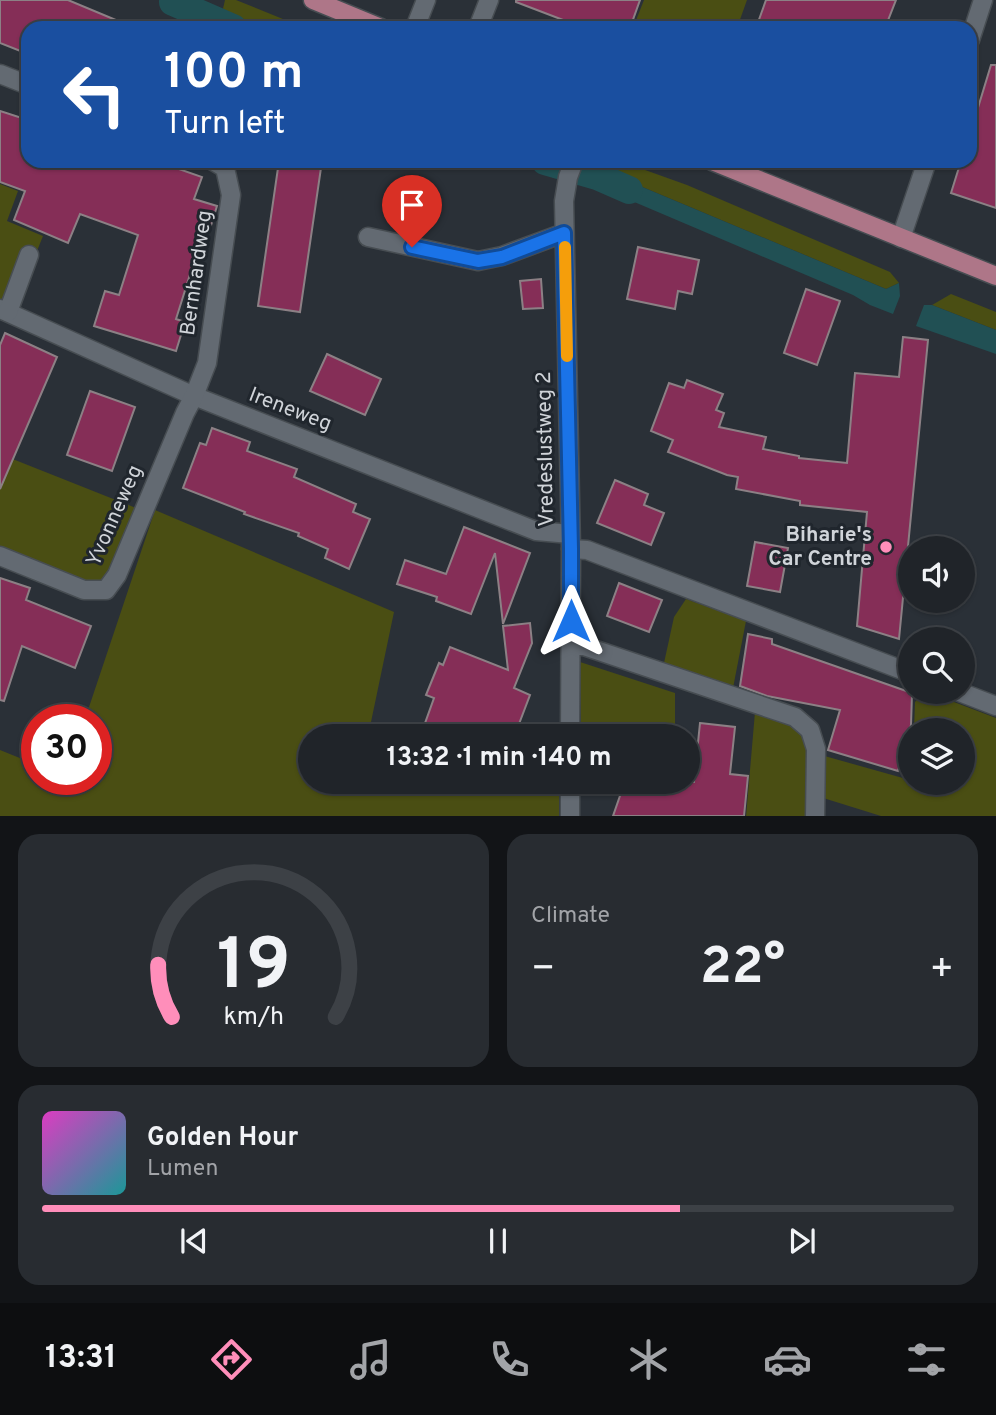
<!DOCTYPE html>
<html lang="en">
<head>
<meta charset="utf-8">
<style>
  body { margin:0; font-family:Overpass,sans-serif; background:#282c31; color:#f1f3f6; height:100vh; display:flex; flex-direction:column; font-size:26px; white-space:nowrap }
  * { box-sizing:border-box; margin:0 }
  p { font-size:23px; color:#a2a4a8 }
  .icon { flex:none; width:38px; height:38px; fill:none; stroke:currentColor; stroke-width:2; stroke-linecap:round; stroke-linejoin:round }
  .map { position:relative; height:816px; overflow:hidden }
  .details { display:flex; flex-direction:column; gap:18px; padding:18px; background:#121417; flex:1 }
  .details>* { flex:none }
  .banner { position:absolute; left:21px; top:21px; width:956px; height:147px; border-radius:21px; box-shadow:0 2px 5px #0004,0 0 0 2px #3d4146; background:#1a4fa0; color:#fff; overflow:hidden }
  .tools { position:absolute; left:898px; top:536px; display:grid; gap:14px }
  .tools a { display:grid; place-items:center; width:77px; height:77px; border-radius:50%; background:#202429; box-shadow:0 2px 5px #0004,0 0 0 2px #3d4146; font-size:35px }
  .speed { position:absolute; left:21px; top:704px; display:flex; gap:14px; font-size:35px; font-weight:700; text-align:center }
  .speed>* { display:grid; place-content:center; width:91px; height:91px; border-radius:50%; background:#202429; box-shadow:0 2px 5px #0004,0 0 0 2px #3d4146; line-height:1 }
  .speed .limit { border:10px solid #d22; background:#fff; color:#111 }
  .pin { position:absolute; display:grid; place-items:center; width:60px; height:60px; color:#fff; margin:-72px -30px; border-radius:50% 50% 50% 0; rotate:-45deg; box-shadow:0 0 7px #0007 }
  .pin .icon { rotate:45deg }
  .me { position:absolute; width:77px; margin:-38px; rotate:0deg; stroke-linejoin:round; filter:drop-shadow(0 0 5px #0008) }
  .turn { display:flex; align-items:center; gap:24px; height:147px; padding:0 28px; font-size:32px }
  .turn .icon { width:91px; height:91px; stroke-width:2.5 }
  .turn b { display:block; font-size:49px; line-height:60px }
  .big { font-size:52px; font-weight:700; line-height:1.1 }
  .details .widget { flex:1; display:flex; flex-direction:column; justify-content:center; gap:10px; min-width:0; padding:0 24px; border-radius:21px; background:#282c31 }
  .details .dial { align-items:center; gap:0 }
  .dial svg { height:182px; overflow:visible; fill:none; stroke:#3d4146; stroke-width:7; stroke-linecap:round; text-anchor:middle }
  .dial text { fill:#f1f3f6; stroke:none }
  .song { display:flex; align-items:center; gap:21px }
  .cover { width:84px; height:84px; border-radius:10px; background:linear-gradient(135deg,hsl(310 70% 55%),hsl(180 70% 35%)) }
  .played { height:7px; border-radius:4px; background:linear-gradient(90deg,#ff8eba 70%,#3d4146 70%) }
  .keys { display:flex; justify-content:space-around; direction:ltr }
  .heat { display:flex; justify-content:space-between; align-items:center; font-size:38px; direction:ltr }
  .details .tiles { flex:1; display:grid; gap:18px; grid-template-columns:1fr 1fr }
  .widget:last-child { grid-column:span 2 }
  .trip { position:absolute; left:298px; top:724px; width:402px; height:70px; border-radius:35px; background:#202429; box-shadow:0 2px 5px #0004,0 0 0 2px #3d4146; font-weight:700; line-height:70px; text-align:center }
  .tab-bar { display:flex; height:112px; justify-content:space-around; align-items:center; background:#0d0e10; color:#a2a4a8 }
  .tab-bar .icon { width:49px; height:49px }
  .tab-bar .active { color:#ff8eba }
  .tab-bar b { font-size:32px; color:#f1f3f6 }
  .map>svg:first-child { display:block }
  .green { fill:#4a4e13 }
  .water { fill:#215054 }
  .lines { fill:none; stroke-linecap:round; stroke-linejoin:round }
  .canal { stroke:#215054; stroke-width:28 }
  .building { fill:#852e57; stroke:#8c8085; stroke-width:2 }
  .minor-casing { stroke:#474d52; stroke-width:21 }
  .major-casing { stroke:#474d52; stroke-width:21 }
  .minor { stroke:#636a72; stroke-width:18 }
  .major { stroke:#ae7688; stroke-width:18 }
  .route-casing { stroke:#114b97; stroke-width:18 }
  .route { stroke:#1a73e8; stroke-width:12 }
  .slow { stroke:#f59e0b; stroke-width:12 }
  .poi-dot { fill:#ff8eba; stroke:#20262d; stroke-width:2.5 }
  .labels { text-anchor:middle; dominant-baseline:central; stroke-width:6; stroke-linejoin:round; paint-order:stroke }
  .street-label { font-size:21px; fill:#d0d4d9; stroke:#20262d }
  .poi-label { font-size:21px; font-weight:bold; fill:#d0d4d9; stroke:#20262d; text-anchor:end }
</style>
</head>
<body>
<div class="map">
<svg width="996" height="817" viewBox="0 0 996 817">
  <rect width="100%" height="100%" fill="#2a3037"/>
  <g class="green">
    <polygon points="225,0 236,0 305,28 259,28 222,13"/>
    <polygon points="644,0 747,0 737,28 633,28"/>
    <polygon points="599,161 620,161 687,185 890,272 899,283 886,289 597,168"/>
    <polygon points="0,184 18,191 7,221 43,236 15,306 0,300"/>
    <polygon points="951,294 996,312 996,330 932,305"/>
    <path d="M0,454l136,54c-6,15 -22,63 -31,71 -6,6 -13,4 -21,3l-84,-35z"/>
    <polygon points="155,510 394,612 371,722 414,737 310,737 310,782 548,782 559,786 559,816 0,816 0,750 37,765 37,779 96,779 96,719 85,719"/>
    <polygon points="686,599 746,621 733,688 664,663 674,617"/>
    <polygon points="580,662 675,693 675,737 612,737 596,735 595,737 581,737"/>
    <polygon points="925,691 996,718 996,816 881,816 820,797 821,755 910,780 910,782 962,782 962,730 914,730 915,702"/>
    <path d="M755,712c21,8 42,10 52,33l-1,71 -60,1z"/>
  </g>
  <g class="water">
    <polygon points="171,0 192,0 206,5 199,25 167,14"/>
    <polygon points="222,13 259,28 218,28"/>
    <polygon points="515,161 561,161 554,178"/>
    <polygon points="597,168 886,289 899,283 900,296 893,314 870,305 853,295 592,184"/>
    <polygon points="924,305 932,305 996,330 996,354 916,326"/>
  </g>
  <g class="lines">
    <g class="canal">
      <polyline points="173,2 233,28"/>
      <polyline points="545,161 597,176 629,190"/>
    </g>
  </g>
  <g class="building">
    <polygon points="0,0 68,0 135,28 28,28 28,54 0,43"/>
    <polygon points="516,0 640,0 630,28 584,28 516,2"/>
    <polygon points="766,0 896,0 885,28 756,28"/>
    <polygon points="991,65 996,65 996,208 951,193 961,161 970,161 970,134"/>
    <polygon points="0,111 28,120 28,161 91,161 108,168 111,161 156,161 202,177 194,199 217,206 209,232 204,230 176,319 185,322 176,351 94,326 105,291 119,295 138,235 80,214 68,243 14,220 25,191 0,182"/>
    <polygon points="279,161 322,161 300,312 258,306"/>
    <polygon points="638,247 699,260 692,294 678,291 675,309 627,299"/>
    <polygon points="541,279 543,308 523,309 520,281"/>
    <polygon points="806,289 840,301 817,365 784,353"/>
    <polygon points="5,333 57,357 0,489 0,345"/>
    <polygon points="903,337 928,340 899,639 857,626 867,512 800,505 800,501 736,489 738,477 727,475 668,452 673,440 651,431 669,383 684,388 687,380 723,394 716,410 724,413 719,427 766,437 763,449 799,456 799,458 847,463 855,373 899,377"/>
    <polygon points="327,354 381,379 365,415 310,391"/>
    <polygon points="90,391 135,407 112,471 67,455"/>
    <polygon points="212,428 250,442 247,451 297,469 294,477 356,504 353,512 370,519 349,569 325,558 328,549 298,536 299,533 244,514 245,512 183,488 200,443 206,445"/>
    <polygon points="615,480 648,494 644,505 664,513 651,545 597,523"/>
    <polygon points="464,527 530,553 503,624 495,553 471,614 436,601 437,597 397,584 405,560 446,574"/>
    <polygon points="755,542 788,548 780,592 747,586"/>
    <polygon points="0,578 30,588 26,600 91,626 75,668 22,646 4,701 0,700"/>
    <polygon points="619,583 662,600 649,632 607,616"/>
    <polygon points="530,623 532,643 514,688 530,695 514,737 451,737 424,726 434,698 426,695 439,663 443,665 450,647 508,670 503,626"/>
    <polygon points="748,634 772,639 772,644 912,693 911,725 898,771 828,750 840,710 767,696 740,686"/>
    <polygon points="700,723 735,727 730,774 748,776 744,816 613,816 622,790 623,782 694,782"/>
  </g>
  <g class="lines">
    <defs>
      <g id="minor">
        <polyline points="415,28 426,0"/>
        <polyline points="478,28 489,0"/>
        <polyline points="970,40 983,0"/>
        <polyline points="0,74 28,85"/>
        <polyline points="368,237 478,261 502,256 564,233"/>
        <polyline points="901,238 927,161"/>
        <polyline points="0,309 194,396 536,531 570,534"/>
        <polyline points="8,312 29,255"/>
        <polyline points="571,549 587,550 910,673"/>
        <polyline points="0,556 84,590 106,590 117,575 185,413 194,396 207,363 231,195 225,168 213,161"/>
        <polyline points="571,646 584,646 795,717 810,730 816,749 815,817"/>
        <polyline points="957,691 996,706"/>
        <polyline points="570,737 571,549 564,201 568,177 574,161"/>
        <polyline points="570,817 570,782"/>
      </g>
      <g id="major">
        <polyline points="313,0 381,28"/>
        <polyline points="712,161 996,276"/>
      </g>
    </defs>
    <use href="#minor" class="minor-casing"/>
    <use href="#major" class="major-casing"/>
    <use href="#minor" class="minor"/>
    <use href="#major" class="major"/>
  </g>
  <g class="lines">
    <defs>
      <polyline id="route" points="412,247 478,261 502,257 564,233 571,549 571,621"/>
    </defs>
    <use href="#route" class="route-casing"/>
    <use href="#route" class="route"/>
    <polyline class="slow" points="565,247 567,356"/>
  </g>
  <circle class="poi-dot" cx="886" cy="547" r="7"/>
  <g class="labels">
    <g class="street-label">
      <text transform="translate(197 273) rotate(-82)">Bernhardweg</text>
      <text transform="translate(290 410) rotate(21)">Ireneweg</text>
      <text transform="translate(546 449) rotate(-91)">Vredeslustweg 2</text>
      <text transform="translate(115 516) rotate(-66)">Yvonneweg</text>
    </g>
    <g class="poi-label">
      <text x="872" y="535">Biharie's<tspan x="872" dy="24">Car Centre</tspan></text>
    </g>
  </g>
</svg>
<div class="tools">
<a><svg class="icon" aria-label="sound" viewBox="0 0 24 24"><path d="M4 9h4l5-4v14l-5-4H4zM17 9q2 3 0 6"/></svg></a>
<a><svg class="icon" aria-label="search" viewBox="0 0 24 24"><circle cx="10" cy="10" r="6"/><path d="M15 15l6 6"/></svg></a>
<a><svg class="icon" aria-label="layers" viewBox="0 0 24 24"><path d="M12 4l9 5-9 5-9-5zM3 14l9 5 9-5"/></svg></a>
</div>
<div class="speed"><div class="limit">30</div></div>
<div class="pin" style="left:412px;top:247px;background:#d93025"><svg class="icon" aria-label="arrive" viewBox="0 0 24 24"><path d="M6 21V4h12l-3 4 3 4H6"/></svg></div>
<svg class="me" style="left:571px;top:621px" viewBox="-20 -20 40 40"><path d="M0-17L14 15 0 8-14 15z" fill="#1a73e8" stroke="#fff" stroke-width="4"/></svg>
<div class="trip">13:32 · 1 min · 140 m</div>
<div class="banner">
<div class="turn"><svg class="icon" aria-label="left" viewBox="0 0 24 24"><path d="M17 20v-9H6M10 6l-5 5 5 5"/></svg><div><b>100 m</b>Turn left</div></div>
</div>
</div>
<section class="details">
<div class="tiles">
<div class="widget dial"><svg viewBox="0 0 100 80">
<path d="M14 69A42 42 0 1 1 86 69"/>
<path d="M14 69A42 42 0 0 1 8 46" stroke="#ff8eba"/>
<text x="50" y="56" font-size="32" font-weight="700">19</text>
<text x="50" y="72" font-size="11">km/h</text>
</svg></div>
<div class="widget"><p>Climate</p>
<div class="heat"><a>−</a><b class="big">22°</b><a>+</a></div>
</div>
<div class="widget">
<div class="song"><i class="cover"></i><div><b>Golden Hour</b><p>Lumen</p></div></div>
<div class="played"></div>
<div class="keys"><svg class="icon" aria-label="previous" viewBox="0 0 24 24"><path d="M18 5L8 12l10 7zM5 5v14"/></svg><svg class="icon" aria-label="pause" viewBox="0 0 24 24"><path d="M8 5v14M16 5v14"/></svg><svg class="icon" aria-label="next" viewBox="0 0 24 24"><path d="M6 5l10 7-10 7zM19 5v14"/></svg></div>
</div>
</div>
</section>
<nav class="tab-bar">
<b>13:31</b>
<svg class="icon active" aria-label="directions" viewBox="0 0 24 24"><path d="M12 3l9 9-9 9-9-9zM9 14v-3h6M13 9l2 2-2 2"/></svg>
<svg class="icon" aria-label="music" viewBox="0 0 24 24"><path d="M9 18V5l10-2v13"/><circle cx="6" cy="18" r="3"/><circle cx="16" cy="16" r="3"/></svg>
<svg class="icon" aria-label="phone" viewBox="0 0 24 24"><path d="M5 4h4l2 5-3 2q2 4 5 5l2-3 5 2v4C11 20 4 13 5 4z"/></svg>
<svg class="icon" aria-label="climate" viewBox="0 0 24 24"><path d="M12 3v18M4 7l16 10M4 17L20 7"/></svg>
<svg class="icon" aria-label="car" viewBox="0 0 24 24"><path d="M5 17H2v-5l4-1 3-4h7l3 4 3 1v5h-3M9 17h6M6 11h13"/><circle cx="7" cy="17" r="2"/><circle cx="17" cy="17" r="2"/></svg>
<svg class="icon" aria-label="filters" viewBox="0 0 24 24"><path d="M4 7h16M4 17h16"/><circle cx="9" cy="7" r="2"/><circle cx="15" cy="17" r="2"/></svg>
</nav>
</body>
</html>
